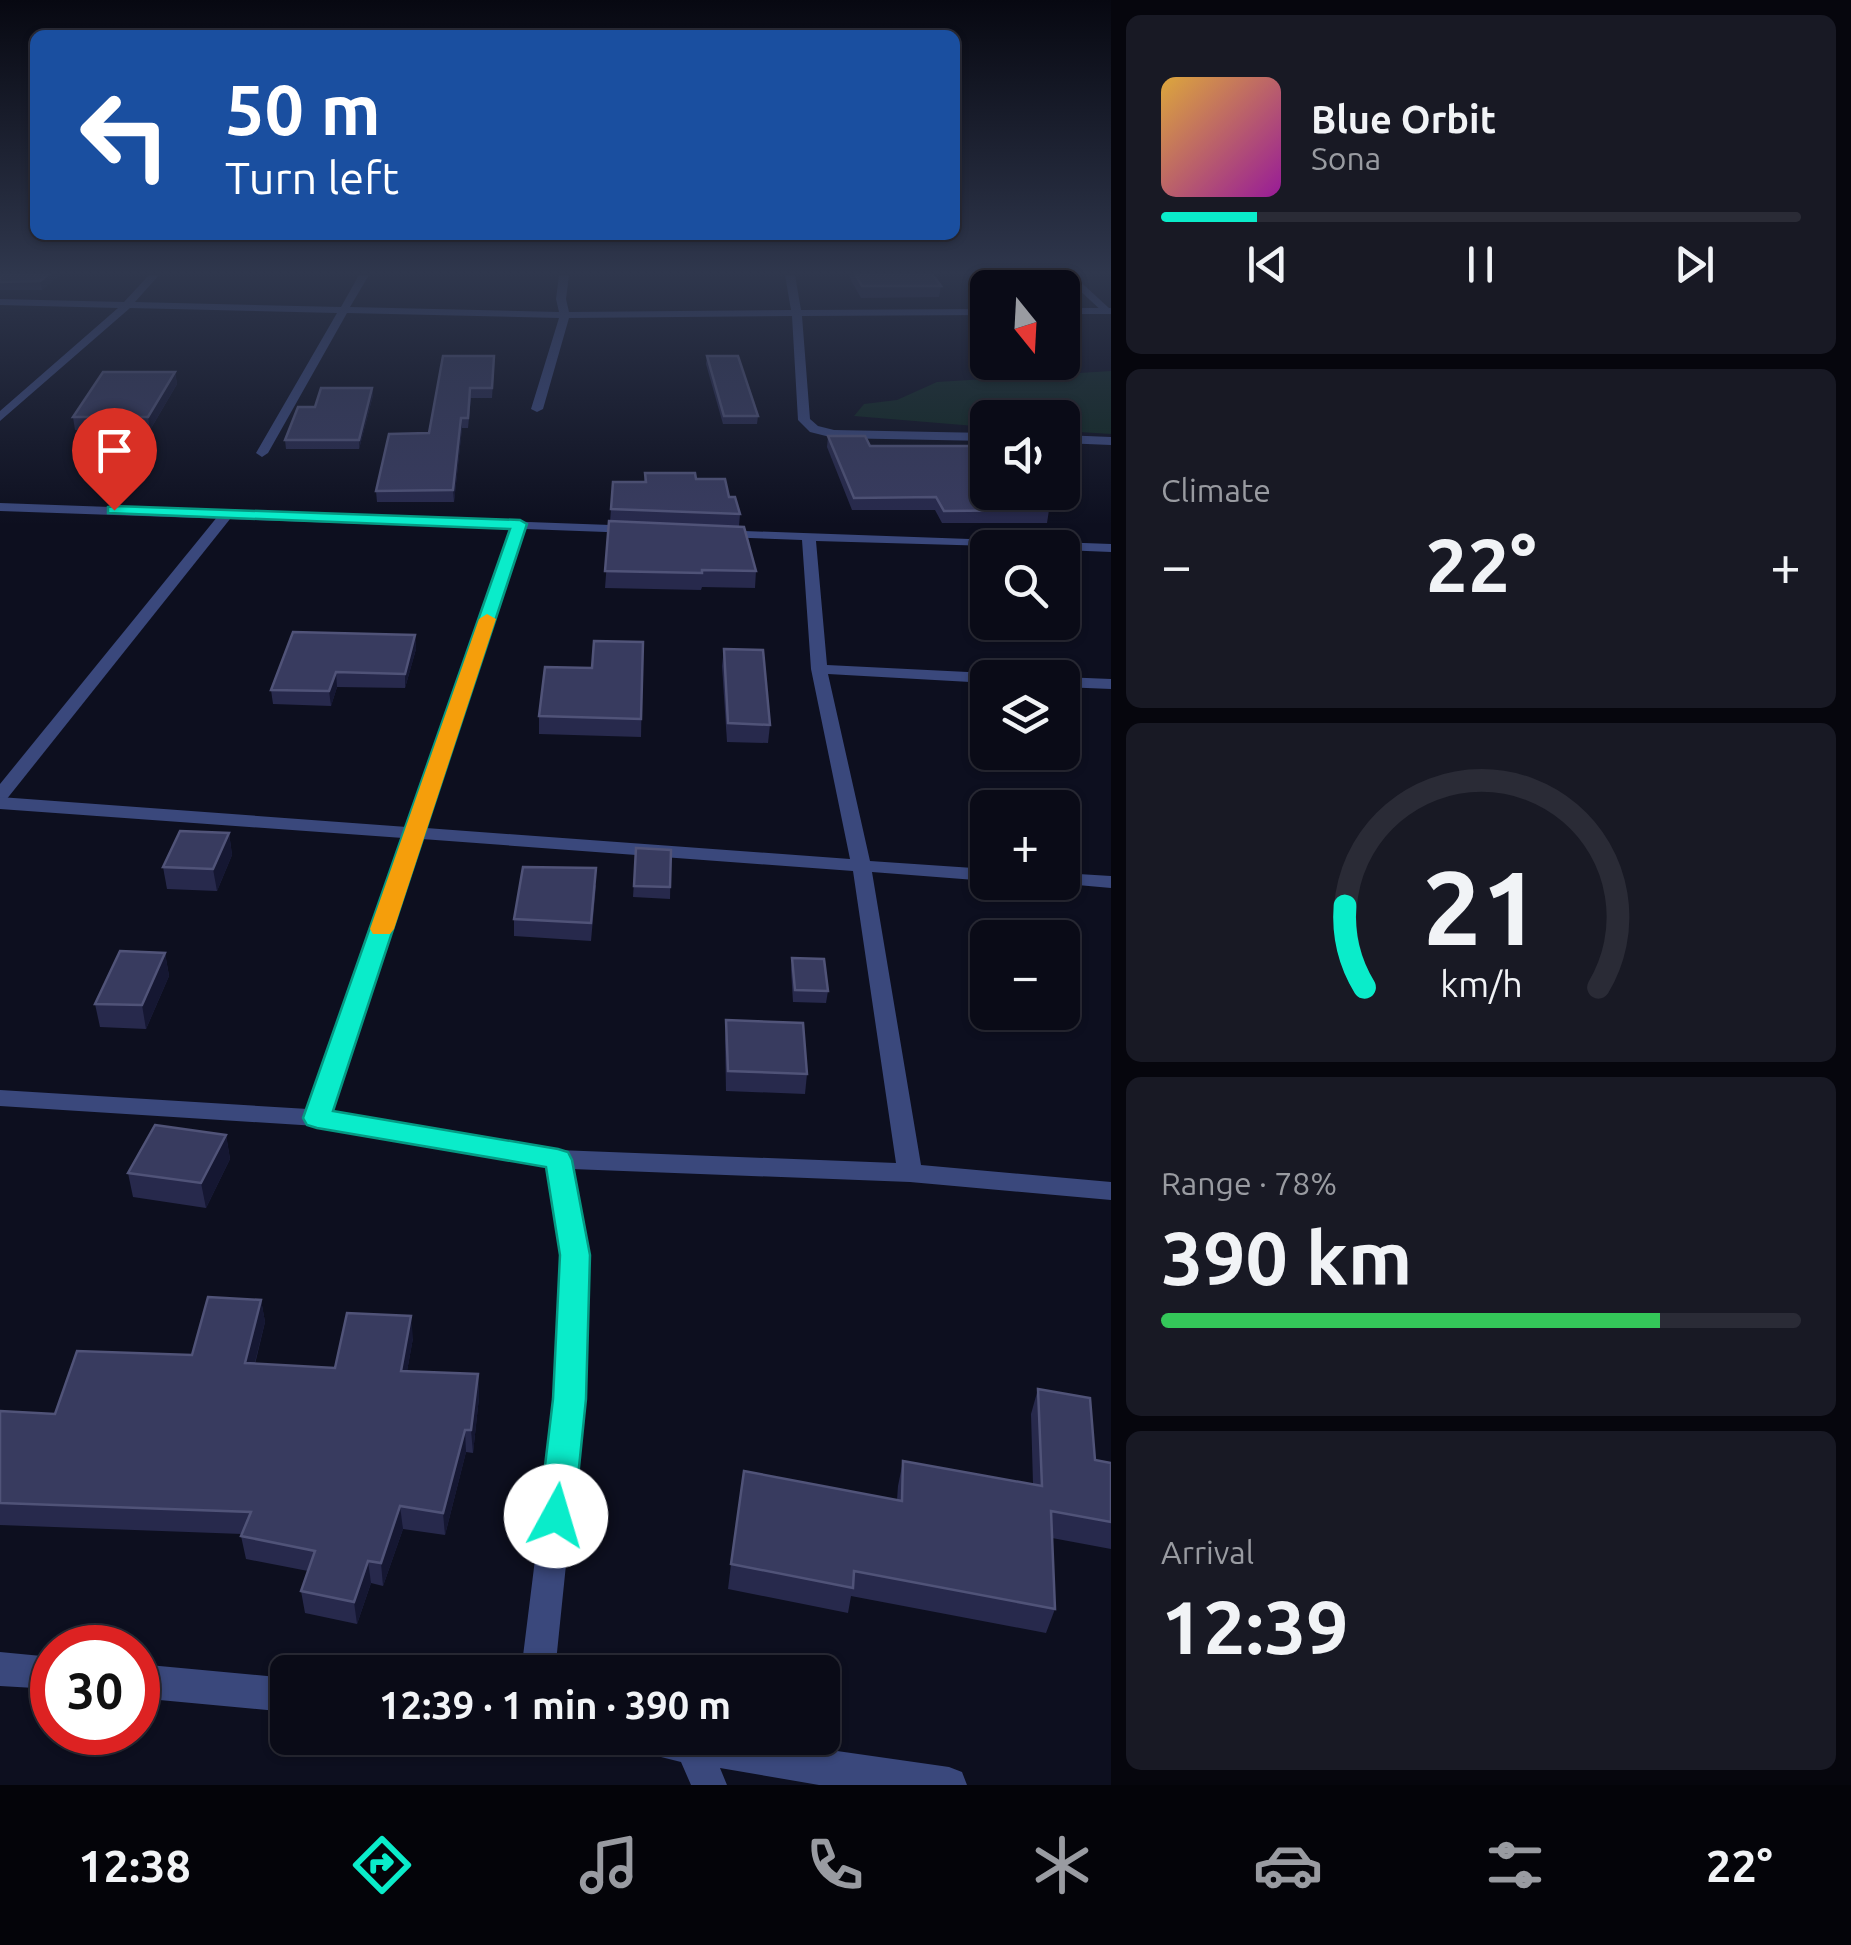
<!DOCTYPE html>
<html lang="en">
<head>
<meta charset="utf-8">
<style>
  body { margin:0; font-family:Ubuntu,sans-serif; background:#181924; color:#f1f3f6; height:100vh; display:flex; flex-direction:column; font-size:38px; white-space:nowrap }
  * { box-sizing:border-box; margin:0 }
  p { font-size:32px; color:#999ba1 }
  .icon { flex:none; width:55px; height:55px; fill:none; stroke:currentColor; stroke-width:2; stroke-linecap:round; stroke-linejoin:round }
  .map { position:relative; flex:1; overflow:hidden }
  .details { display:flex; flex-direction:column; gap:15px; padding:15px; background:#06060d; width:740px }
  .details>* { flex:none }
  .banner { position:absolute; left:30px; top:30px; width:930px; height:210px; border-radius:15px; box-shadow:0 2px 8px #0004,0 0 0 2px #2a2b36; background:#1a4fa0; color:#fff; overflow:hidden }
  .needle { width:65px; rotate:162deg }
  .tools { position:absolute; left:970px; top:270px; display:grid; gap:20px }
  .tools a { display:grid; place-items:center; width:110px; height:110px; border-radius:15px; background:#0a0b17; box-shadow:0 2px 8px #0004,0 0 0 2px #2a2b36; font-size:50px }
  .speed { position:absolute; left:30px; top:1625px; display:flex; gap:20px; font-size:50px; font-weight:700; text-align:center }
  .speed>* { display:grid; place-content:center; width:130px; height:130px; border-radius:50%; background:#0a0b17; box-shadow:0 2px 8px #0004,0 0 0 2px #2a2b36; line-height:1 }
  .speed .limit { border:15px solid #d22; background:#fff; color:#111 }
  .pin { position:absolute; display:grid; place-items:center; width:85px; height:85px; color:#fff; margin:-102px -42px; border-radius:50% 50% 50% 0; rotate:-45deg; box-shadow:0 0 10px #0007 }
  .pin .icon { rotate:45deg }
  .me { position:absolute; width:110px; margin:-55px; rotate:6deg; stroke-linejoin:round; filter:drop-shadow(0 0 8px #0008) }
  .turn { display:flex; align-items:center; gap:35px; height:210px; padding:0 30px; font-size:45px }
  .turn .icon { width:130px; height:130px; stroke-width:2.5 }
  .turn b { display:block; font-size:70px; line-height:85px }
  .big { font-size:75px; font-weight:700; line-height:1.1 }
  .details .widget { flex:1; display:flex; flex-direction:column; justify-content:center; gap:15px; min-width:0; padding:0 35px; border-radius:15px; background:#181924 }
  .details .dial { align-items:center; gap:0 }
  .dial svg { height:260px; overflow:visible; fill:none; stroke:#2a2b36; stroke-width:7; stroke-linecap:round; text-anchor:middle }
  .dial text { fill:#f1f3f6; stroke:none }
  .song { display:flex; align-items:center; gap:30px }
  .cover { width:120px; height:120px; border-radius:15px; background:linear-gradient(135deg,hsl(40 70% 55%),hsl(300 70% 35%)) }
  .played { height:10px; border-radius:5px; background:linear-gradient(90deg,#0aecca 15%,#2a2b36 15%) }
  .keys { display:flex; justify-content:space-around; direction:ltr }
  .heat { display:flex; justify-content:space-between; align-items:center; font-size:55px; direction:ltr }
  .charge { height:15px; border-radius:8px; background:linear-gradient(90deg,#34c759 78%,#2a2b36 0) }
  .trip { position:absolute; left:270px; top:1655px; width:570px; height:100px; border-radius:15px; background:#0a0b17; box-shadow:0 2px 8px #0004,0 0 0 2px #2a2b36; font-weight:700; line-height:100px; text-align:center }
  .menu { display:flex; height:160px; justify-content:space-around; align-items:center; background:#040409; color:#999ba1 }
  .menu .icon { width:70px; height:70px }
  .menu .active { color:#0aecca }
  .menu b { font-size:45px; color:#f1f3f6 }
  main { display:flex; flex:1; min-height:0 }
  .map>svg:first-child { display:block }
  .green { fill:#102821 }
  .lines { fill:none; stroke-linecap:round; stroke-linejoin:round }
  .lane { fill:#3a487c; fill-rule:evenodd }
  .street { fill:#3a487c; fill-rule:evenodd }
  .wall { fill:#27294c }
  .shaded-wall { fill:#151732 }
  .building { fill:#383b5f; stroke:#505378; stroke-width:2.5 }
  .route { fill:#0aecca; stroke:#069983; stroke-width:2.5 }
  .slow { fill:#f59e0b }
</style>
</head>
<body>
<main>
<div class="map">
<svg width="1111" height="1785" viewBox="0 0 1111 1785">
  <rect width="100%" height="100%" fill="#0d0f1f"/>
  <polygon class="green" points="1111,371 1111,434 1063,431 1062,418 988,418 987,427 854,416 864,404 897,400 937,382"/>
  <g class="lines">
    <g class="lane">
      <polygon points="1063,275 1073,275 1110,309 1110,313 1104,313"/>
      <polygon points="222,511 234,514 6,800 0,801 0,784"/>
    </g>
    <g class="street">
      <polygon points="149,275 159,275 135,302 341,307 359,275 369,275 350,307 559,312 556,299 559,275 569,275 566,299 569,312 791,310 785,275 795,275 801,310 988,309 988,315 802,316 810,419 818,426 834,430 988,433 988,441 834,438 810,432 798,420 792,316 569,318 543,409 537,412 531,409 559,318 347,313 268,453 262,457 256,453 337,313 130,308 0,421 0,411 118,308 0,305 0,299 124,302"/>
      <rect x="1062" y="308" width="49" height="6"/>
      <polygon points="1062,435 1111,437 1111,445 1062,443"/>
      <path d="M0,503l638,23 2,3 -7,4 -108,-4 -99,299 424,31 -39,-190 -9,-129 -80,-3 -5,-1v-6l394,14v8l-49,-2v-2l-246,-7 11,124 161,8 8,5h-8v5l-160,-9 42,187 118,8v12l-116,-9 49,293 190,17v18l-201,-18 -338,-13 16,86 -5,144 -28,273h-34l34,-273 7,-144 -15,-89 -230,-40 -317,-20v-16l308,19 95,-271 -403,-29v-12l407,30 105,-298 -512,-18zM422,839l431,32 43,292 -338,-13 -227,-38z"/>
      <polygon points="1062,677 1111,679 1111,689 1062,687"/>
      <polygon points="1062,873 1111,876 1111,888 1055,883 1062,882"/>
      <polygon points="0,1652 52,1657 52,1689 0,1686"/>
      <polygon points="138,1664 288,1678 288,1712 138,1698"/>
      <polygon points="628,1738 746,1738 949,1767 962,1772 967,1785 819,1785 720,1768 727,1785 691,1785 681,1762 633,1750"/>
    </g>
  </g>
  <g class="wall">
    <polygon points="0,275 59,275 42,290 0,290"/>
    <polygon points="848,275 933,275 941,286 939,297 861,298"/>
    <polygon points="443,356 494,366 492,398 471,398 468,428 462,428 454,502 377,502 376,491 429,433"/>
    <polygon points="707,356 758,416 757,424 723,424 706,364"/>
    <polygon points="175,372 177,384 150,430 75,430 73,417"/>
    <polygon points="372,388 373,395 359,449 286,449 285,440 315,407"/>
    <polygon points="828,436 870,446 988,492 1049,510 1047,523 942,523 935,510 852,510 827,447"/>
    <polygon points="645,473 696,479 729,497 740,514 739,526 756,571 755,588 702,587 701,590 605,588 611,509 644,482"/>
    <polygon points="415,635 416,649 405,688 337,687 331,706 273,704 271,690"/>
    <polygon points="643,642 641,737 539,734 539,716 592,668"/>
    <polygon points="724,649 770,725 768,743 727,742 722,666"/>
    <polygon points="229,833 232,855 217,891 167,889 163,867"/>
    <polygon points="636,848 671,850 670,899 633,897"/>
    <polygon points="596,885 591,941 514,936 514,919"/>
    <polygon points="165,953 169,976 146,1029 100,1027 95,1004"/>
    <polygon points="792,958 828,991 826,1003 793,1002 791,970"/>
    <polygon points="726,1020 807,1074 805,1094 726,1091 725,1039"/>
    <polygon points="226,1135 230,1159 206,1208 133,1197 128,1173"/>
    <polygon points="261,1300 265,1322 255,1364 335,1368 413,1338 407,1371 478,1374 479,1397 473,1453 466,1452 445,1535 403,1529 383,1586 371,1583 357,1624 305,1613 301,1591 308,1571 246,1559 241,1536 242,1534 0,1525 0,1411 55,1414 192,1355"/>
    <polygon points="1038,1389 1095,1460 1111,1463 1111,1549 1052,1538 1055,1609 1046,1633 851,1596 848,1613 728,1589 731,1564 897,1500 898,1486 903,1461 1033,1484 1031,1414"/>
  </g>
  <g class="shaded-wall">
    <polygon points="48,275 59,275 42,290 40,281"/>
    <polygon points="175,372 177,384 150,430 148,417"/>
    <polygon points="372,388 373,395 359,449 359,440"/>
    <polygon points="461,418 462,428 454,502 453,490"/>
    <polygon points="415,635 416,649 405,688 405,674"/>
    <polygon points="336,672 337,687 331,706 329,691"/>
    <polygon points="229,833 232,855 217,891 213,869"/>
    <polygon points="165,953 169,976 146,1029 142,1005"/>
    <polygon points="226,1135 230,1159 206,1208 201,1183"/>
    <polygon points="261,1300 265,1322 249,1386 245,1363"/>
    <polygon points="411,1316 413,1338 403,1393 401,1371"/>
    <polygon points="478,1374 479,1397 473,1453 471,1430"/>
    <polygon points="465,1430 466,1452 445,1535 443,1513"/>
    <polygon points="400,1506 403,1529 383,1586 381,1563"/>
    <polygon points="368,1561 371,1583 357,1624 354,1602"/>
  </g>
  <g class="building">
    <polygon points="0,275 48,275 40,281 0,282"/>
    <polygon points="856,275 933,275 941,286 862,286"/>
    <polygon points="443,356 494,356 492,388 470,388 468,418 461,418 453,490 376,491 389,434 429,433"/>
    <polygon points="707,356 738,356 758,416 724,416"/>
    <polygon points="103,372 175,372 148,417 73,417"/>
    <polygon points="321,388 372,388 359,440 285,440 298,407 315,407"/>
    <polygon points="828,436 865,436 870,446 980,446 988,458 988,492 1037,492 1049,510 944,511 936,497 854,498"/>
    <polygon points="645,473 695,473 696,479 725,479 729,497 735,497 740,514 611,509 613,482 646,482"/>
    <polygon points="609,521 744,527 756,571 702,570 702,573 605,571"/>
    <polygon points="293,632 415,635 405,674 336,672 329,691 271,690"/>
    <polygon points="594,641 643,642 641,719 539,716 545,667 592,668"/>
    <polygon points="724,649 763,650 770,725 728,723"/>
    <polygon points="180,831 229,833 213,869 163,867"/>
    <polygon points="636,848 671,850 670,887 634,886"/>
    <polygon points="523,867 596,868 591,923 514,919"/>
    <polygon points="120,951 165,953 142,1005 95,1004"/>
    <polygon points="792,958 824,959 828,991 795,990"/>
    <polygon points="726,1020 803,1023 807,1074 728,1071"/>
    <polygon points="155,1125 226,1135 201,1183 128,1173"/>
    <polygon points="208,1297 261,1300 245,1363 335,1368 347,1313 411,1316 401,1371 478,1374 471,1430 465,1430 443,1513 400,1506 381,1563 368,1561 354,1602 301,1591 315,1551 241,1536 251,1512 0,1503 0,1411 55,1414 77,1351 192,1355"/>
    <polygon points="1038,1389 1090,1398 1095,1460 1111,1463 1111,1522 1051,1511 1055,1609 854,1571 853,1588 731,1564 744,1471 902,1501 903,1461 1042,1486"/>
  </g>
  <linearGradient id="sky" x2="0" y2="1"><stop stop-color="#070811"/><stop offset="0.52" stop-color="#2f374d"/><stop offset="1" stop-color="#2f374d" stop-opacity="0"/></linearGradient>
  <rect width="1111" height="525" fill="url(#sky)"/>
  <polygon class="route" points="114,506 520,520 527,524 333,1111 558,1149 568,1152 572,1160 590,1255 586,1399 574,1516 569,1528 556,1532 544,1528 539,1516 553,1399 560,1255 546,1167 317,1128 307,1125 303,1118 510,529 108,513 108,507"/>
  <polygon class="slow" points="487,614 496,619 394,929 390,934 373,934 370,929 479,619"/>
</svg>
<div class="tools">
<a><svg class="needle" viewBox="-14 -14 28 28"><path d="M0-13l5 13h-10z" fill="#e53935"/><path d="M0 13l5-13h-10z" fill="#999ba1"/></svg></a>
<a><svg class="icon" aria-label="sound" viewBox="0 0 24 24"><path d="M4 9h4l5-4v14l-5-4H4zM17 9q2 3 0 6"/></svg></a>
<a><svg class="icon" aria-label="search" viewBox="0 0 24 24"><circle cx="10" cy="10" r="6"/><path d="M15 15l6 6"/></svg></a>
<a><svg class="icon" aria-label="layers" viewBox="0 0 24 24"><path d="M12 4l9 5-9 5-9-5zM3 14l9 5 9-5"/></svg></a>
<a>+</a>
<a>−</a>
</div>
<div class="speed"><div class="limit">30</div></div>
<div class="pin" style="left:114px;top:510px;background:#d93025"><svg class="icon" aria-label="arrive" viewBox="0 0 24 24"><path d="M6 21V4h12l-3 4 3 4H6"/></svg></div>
<svg class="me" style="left:556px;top:1516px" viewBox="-20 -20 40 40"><circle r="19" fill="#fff"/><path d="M0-13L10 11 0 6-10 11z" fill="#0aecca"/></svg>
<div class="trip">12:39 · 1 min · 390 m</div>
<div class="banner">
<div class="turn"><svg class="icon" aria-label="left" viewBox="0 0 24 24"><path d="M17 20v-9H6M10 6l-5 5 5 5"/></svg><div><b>50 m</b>Turn left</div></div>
</div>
</div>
<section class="details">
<div class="widget">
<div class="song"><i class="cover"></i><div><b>Blue Orbit</b><p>Sona</p></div></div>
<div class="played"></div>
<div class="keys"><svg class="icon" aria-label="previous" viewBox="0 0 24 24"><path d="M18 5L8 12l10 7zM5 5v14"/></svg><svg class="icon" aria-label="pause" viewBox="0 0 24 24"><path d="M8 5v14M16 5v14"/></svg><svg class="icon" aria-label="next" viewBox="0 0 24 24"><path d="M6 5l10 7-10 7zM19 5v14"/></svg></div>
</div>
<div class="widget"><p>Climate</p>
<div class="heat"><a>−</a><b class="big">22°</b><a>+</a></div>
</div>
<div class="widget dial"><svg viewBox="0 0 100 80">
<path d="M14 69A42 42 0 1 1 86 69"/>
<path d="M14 69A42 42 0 0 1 8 44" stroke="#0aecca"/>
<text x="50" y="56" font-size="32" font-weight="700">21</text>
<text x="50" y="72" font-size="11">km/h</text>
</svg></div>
<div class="widget"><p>Range · 78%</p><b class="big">390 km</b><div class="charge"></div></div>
<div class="widget"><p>Arrival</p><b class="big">12:39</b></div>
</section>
</main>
<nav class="menu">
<b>12:38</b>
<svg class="icon active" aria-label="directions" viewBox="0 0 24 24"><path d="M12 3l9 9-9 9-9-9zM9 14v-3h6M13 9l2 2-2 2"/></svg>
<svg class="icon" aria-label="music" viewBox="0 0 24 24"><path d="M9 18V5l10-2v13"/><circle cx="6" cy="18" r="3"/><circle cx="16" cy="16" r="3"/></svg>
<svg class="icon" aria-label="phone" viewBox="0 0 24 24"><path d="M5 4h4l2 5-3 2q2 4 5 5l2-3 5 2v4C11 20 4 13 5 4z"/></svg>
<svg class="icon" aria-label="climate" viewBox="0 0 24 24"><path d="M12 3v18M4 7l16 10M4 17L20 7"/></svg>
<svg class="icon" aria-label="car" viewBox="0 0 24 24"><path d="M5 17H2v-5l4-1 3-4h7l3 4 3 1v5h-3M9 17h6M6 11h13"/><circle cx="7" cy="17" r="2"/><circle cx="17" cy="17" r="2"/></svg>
<svg class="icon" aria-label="filters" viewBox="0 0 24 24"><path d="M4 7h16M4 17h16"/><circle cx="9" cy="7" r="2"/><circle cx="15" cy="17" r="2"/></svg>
<b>22°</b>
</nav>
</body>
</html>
